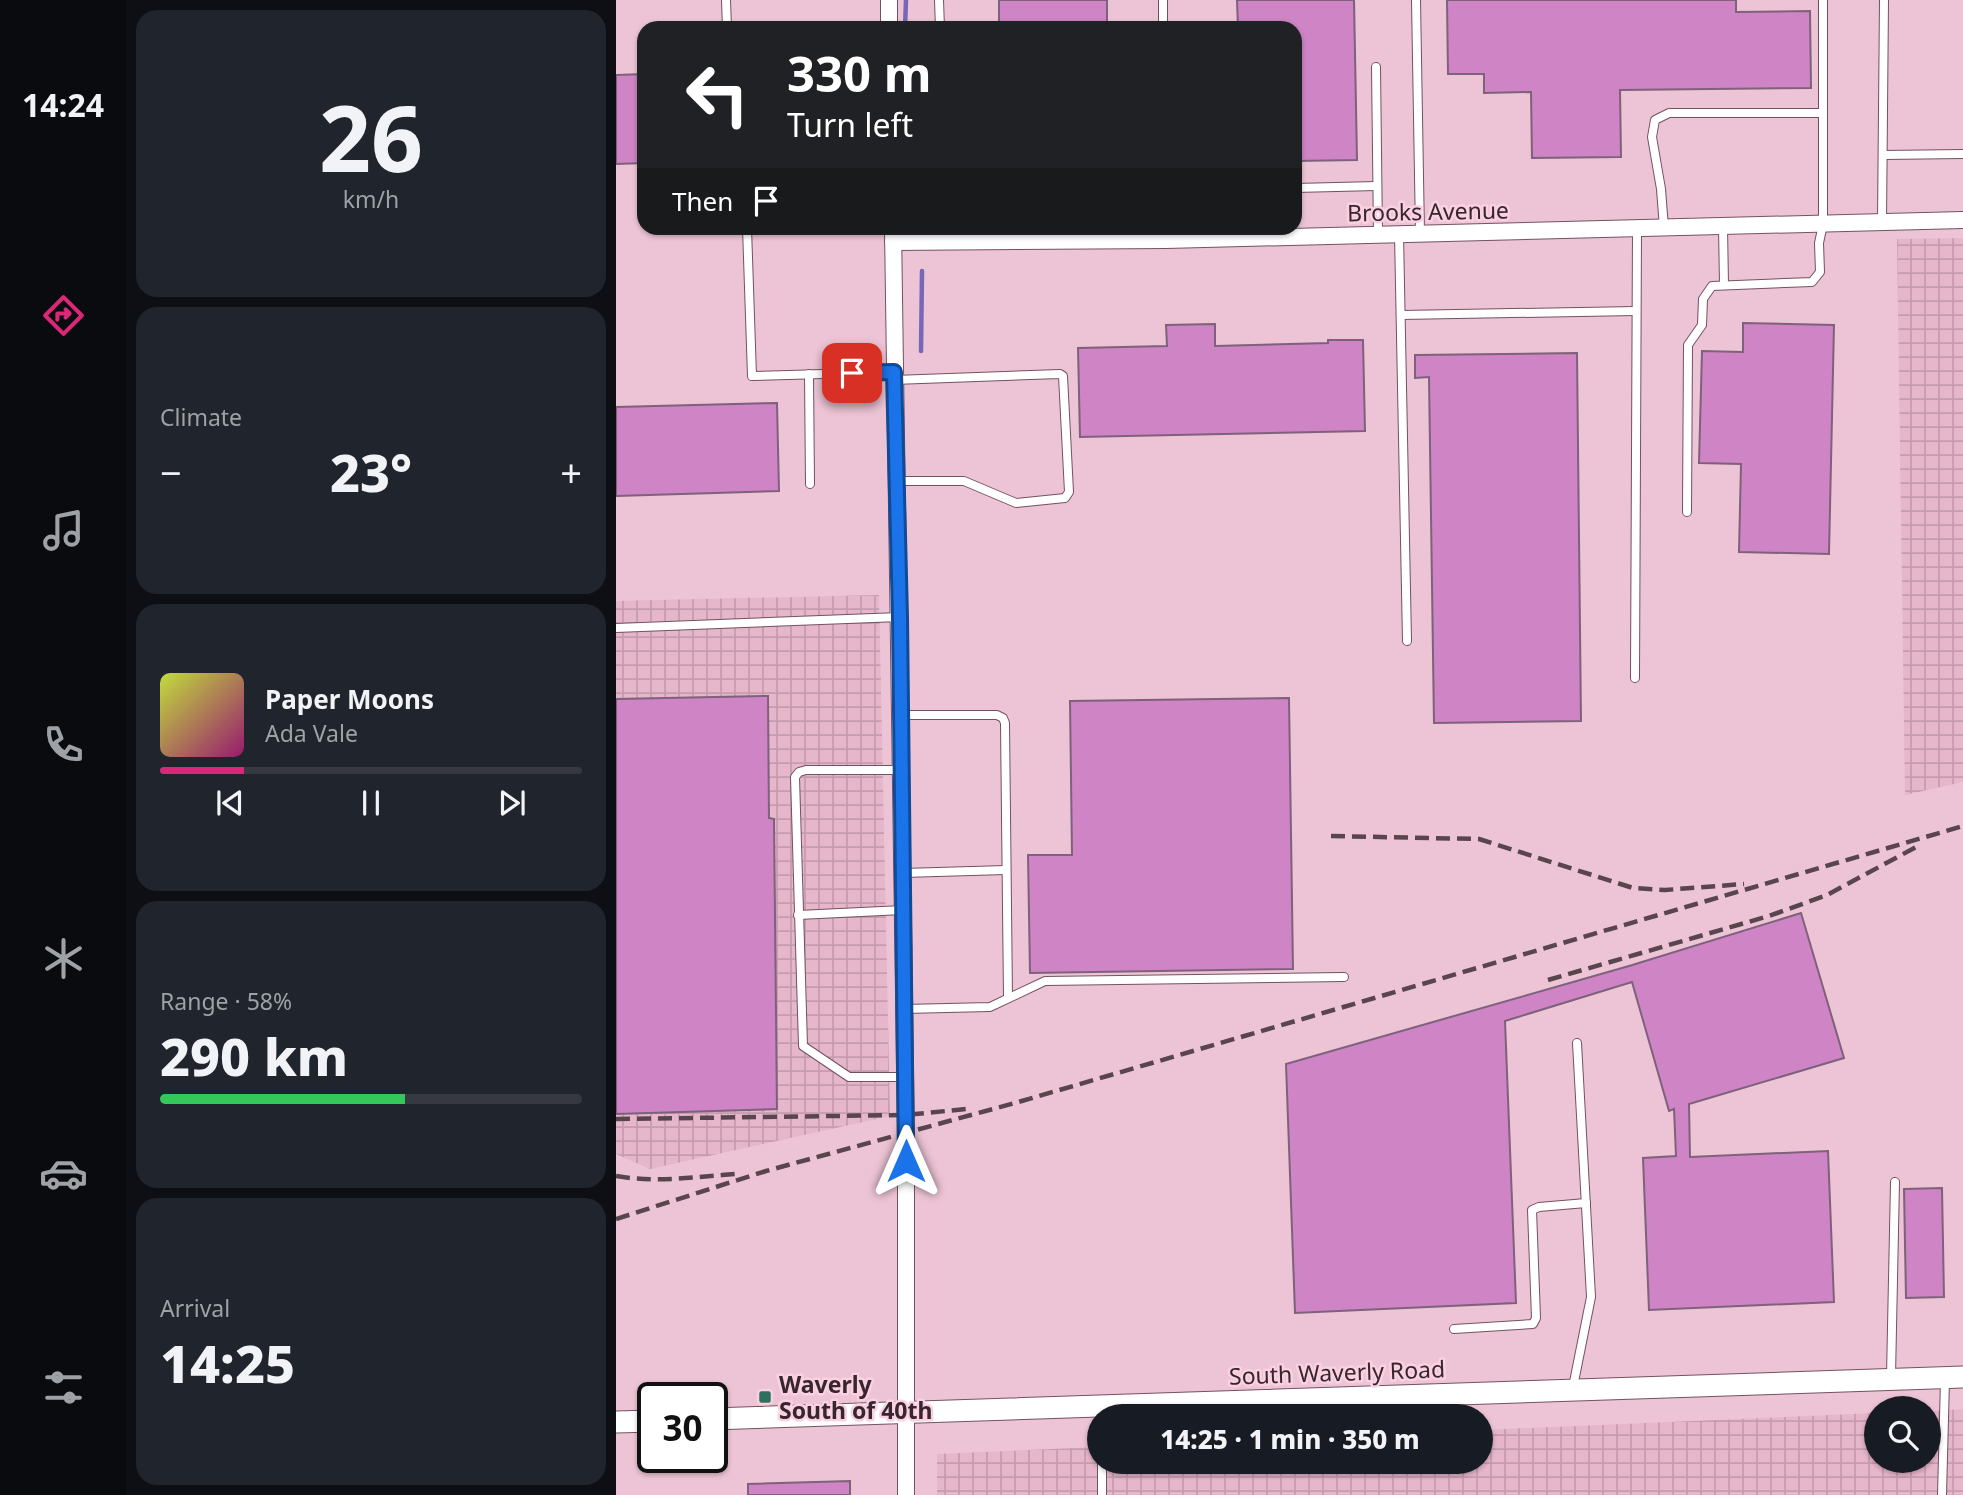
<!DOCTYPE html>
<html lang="en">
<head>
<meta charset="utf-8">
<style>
  body { margin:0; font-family:"Noto Sans",sans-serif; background:#20242c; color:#f1f3f6; height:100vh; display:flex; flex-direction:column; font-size:26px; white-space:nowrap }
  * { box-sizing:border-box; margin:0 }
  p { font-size:23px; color:#9ea1a6 }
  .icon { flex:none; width:38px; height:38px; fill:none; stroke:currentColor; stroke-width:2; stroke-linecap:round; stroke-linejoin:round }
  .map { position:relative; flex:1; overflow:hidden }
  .panel { display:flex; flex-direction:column; gap:10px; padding:10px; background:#0d0f14; width:490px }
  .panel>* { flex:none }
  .guide { position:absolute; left:21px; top:21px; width:665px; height:214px; border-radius:21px; box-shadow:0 2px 5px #0004; background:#202124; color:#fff; overflow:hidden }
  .controls { position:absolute; left:1248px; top:1396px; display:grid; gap:14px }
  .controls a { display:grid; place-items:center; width:77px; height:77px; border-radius:50%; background:#171b24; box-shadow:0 2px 5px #0004; font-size:35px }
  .speed { position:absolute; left:21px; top:1382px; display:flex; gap:14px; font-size:35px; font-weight:700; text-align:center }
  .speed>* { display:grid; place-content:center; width:91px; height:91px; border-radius:50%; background:#171b24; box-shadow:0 2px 5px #0004; line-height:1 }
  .speed .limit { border:4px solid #111; border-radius:10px; background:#fff; color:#111 }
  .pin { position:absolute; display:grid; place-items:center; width:60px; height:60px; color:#fff; margin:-30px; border-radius:14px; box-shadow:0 4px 10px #0006 }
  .me { position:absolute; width:77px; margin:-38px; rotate:0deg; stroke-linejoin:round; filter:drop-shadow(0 0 5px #0008) }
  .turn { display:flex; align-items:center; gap:24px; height:147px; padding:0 35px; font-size:32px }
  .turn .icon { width:91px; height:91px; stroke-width:2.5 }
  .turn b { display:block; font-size:49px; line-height:60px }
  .then { display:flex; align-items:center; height:66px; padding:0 35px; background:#0003; gap:14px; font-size:26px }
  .big { font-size:52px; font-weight:800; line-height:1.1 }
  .panel .card { flex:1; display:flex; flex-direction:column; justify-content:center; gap:10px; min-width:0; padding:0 24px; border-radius:21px; background:#20242c }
  .panel .dial { align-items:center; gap:0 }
  .dial b { font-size:91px; line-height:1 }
  .song { display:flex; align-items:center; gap:21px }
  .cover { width:84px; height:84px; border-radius:10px; background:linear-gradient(135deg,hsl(70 70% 55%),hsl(320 70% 35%)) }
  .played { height:7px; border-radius:4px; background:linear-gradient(90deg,#db2777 20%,#363941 20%) }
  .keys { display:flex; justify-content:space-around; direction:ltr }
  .heat { display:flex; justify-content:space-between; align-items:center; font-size:38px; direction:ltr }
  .charge { height:10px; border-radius:5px; background:linear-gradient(90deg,#34c759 58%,#363941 0) }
  .trip { position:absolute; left:471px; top:1404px; width:406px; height:70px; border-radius:35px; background:#171b24; box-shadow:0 2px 5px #0004; font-weight:800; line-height:70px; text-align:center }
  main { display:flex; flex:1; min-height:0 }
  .tabs { display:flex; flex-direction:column; width:126px; justify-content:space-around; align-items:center; background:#090b0e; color:#9ea1a6 }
  .tabs .icon { width:49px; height:49px }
  .tabs .active { color:#db2777 }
  .tabs b { font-size:32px; color:#f1f3f6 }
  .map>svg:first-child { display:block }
  .industrial { fill:url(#industrial-grid) }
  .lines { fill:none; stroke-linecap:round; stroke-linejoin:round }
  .stream { stroke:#7767b8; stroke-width:4.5 }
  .building { fill:#ce84c5; stroke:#7e617a; stroke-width:2 }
  .service-casing { stroke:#745161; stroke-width:10 }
  .minor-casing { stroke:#745161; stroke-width:18 }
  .secondary-casing { stroke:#745161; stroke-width:23 }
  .service { stroke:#fff; stroke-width:8 }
  .minor { stroke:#fff; stroke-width:16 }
  .secondary { stroke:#fff; stroke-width:21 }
  .rail { stroke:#59454d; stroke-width:4.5; stroke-dasharray:14 7; stroke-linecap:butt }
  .route-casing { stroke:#114b97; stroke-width:18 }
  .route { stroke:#1a73e8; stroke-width:12 }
  .poi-dot { fill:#306f5d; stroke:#fbd1e2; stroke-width:2.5 }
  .labels { text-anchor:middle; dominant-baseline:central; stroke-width:5; stroke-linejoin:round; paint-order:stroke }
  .street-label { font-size:23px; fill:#36262d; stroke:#fbd1e2 }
  .poi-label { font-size:23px; font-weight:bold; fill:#36262d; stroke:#fbd1e2; text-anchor:start }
</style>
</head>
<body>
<main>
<nav class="tabs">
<b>14:24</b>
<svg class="icon active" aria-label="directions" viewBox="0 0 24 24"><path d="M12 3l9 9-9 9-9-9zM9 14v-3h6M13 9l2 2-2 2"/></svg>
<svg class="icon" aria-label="music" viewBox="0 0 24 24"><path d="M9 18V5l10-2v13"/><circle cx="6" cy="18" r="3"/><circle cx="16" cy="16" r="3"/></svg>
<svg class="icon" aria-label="phone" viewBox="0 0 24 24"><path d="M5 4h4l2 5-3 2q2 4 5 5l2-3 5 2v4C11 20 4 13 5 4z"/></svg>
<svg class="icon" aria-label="climate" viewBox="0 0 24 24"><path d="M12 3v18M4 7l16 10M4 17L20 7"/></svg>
<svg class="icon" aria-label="car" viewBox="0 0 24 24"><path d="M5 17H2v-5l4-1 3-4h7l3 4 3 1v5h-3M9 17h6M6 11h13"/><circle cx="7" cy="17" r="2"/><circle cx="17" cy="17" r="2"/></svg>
<svg class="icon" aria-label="filters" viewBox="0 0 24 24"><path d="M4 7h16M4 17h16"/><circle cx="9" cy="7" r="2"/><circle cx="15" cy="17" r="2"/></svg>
</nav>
<section class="panel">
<div class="card dial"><b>26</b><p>km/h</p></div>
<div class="card"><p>Climate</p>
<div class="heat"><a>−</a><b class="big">23°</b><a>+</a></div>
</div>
<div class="card">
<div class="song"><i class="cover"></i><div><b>Paper Moons</b><p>Ada Vale</p></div></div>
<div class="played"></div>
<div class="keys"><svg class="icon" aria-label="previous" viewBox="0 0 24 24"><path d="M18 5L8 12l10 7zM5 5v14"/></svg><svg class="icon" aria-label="pause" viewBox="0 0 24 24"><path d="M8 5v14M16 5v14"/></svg><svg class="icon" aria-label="next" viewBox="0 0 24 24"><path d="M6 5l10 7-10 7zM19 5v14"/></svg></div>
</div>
<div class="card"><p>Range · 58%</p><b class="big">290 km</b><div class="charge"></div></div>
<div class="card"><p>Arrival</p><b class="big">14:25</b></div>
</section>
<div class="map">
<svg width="1347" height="1495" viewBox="0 0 1347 1495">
  <defs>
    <pattern id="industrial-grid" width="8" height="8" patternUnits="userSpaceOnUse" patternTransform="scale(1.75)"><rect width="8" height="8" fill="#e6b6cb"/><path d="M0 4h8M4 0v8" fill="none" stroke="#c69caf"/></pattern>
  </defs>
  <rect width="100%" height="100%" fill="#edc4d5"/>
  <g class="industrial">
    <polygon points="1347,238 1347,782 1289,795 1281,239"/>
    <polygon points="263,595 274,1116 34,1169 0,1154 0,601"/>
    <polygon points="1347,1409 1347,1495 321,1495 321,1454 483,1447 483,1461 864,1461 865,1430 1260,1413 1260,1461 1312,1461 1313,1411"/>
  </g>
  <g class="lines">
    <g class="stream">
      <polyline points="289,28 290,0"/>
      <polyline points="305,351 306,271"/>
    </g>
  </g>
  <g class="building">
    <rect x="383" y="0" width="108" height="28"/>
    <polygon points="621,0 738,0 741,160 679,161 679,28 622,28"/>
    <polygon points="831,0 1120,0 1120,12 1194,11 1195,88 1004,90 1005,157 916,158 915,92 868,93 868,74 832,74"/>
    <polygon points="28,74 28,163 0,164 0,75"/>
    <polygon points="1127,323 1218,325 1213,554 1123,552 1125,464 1083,463 1086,351 1127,352"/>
    <polygon points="599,324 599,346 712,343 712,340 747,340 749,431 464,437 462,348 551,346 550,325"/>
    <polygon points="961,353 965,721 818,723 813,377 799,378 799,355"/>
    <polygon points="161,403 163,491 0,496 0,407"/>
    <polygon points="152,696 153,818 158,819 161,1109 0,1114 0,699"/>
    <polygon points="673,698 677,969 414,973 412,855 456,855 454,701"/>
    <polygon points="1185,913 1228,1058 1073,1104 1074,1157 1212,1151 1218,1302 1033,1310 1027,1158 1060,1156 1058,1109 1053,1111 1016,982 889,1021 900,1303 679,1313 670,1064 1013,966"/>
    <polygon points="1326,1188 1328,1297 1290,1298 1288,1189"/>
    <polygon points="234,1481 234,1495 132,1495 132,1484"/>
  </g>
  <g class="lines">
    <defs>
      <g id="service">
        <polyline points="110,0 111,28"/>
        <polyline points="323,0 324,28"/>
        <polyline points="547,0 547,28"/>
        <polyline points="800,0 804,234"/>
        <polyline points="760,67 762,235"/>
        <polyline points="1267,155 1347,154"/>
        <polyline points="679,188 761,186"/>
        <polyline points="1266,222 1268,0"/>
        <polyline points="1107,226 1108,285"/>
        <polyline points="131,228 136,376 278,372"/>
        <polyline points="360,228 361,240"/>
        <polyline points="1048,228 1045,189 1036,137 1039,120 1053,113 1207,113"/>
        <polyline points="783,234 791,641"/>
        <polyline points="785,315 1020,311"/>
        <polyline points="193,374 194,484"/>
        <polyline points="278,380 444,374 447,376 453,492 449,498 400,503 348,481 281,481"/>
        <polyline points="1071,512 1072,345 1086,325 1087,299 1096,286 1196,282 1204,272 1203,243 1207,224 1207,0"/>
        <polyline points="0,628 284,617"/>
        <polyline points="1019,678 1021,229"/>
        <polyline points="285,715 381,715 387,718 389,723 392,998"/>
        <polyline points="286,770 190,770 183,772 179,777 187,1046 233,1077 289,1077"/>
        <polyline points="287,873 390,870"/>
        <polyline points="182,915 287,910"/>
        <polyline points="288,1009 374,1007 429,981 728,977"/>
        <polyline points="838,1329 917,1324 920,1318 916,1210 923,1207 970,1203"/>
        <polyline points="1275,1376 1279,1182"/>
        <polyline points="957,1387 975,1297 961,1043"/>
        <polyline points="486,1495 486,1461"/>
        <polyline points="1326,1495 1329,1380"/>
      </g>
      <g id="minor">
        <polyline points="273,0 273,28"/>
        <polyline points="277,228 290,1134 290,1495"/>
        <polyline points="277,242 550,240 1347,220"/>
      </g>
      <g id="secondary">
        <polyline points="96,1419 1347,1377"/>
        <polyline points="0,1422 37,1421"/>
      </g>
    </defs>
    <use href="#service" class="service-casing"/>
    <use href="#minor" class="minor-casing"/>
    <use href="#secondary" class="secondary-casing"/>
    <use href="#service" class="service"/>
    <use href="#minor" class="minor"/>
    <use href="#secondary" class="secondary"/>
    <g class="rail">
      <polyline points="715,836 863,839 1017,888 1049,890 1128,884"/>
      <polyline points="932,980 1153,916 1211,895 1302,846"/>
      <polyline points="0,1119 290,1115 350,1109"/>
      <path d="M0,1176c39,7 79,1 119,-2"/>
      <polyline points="0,1219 150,1171 399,1103 1347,826"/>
    </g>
  </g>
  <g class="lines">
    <defs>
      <polyline id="route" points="236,373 278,372 284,617 290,1161"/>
    </defs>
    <use href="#route" class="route-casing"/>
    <use href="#route" class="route"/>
  </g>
  <rect class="poi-dot" x="142" y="1390" width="14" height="14" rx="3.5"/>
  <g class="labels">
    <g class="street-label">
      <text transform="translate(812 211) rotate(-1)">Brooks Avenue</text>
      <text transform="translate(721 1372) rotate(-2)">South Waverly Road</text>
    </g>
    <g class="poi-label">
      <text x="163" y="1384">Waverly<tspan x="163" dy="26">South of 40th</tspan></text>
    </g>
  </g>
</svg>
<div class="controls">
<a><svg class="icon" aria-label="search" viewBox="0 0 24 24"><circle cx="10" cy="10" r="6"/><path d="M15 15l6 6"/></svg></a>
</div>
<div class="speed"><div class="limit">30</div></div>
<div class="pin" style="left:236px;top:373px;background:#d93025"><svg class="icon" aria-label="arrive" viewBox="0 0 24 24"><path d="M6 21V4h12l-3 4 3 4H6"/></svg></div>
<svg class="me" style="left:290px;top:1161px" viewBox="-20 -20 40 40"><path d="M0-17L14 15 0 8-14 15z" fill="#1a73e8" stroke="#fff" stroke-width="4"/></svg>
<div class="trip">14:25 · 1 min · 350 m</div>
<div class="guide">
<div class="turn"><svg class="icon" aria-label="left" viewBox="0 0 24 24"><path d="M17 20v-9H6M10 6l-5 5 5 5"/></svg><div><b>330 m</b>Turn left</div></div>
<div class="then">Then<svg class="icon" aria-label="arrive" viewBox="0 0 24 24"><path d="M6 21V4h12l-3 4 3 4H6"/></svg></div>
</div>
</div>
</main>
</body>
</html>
